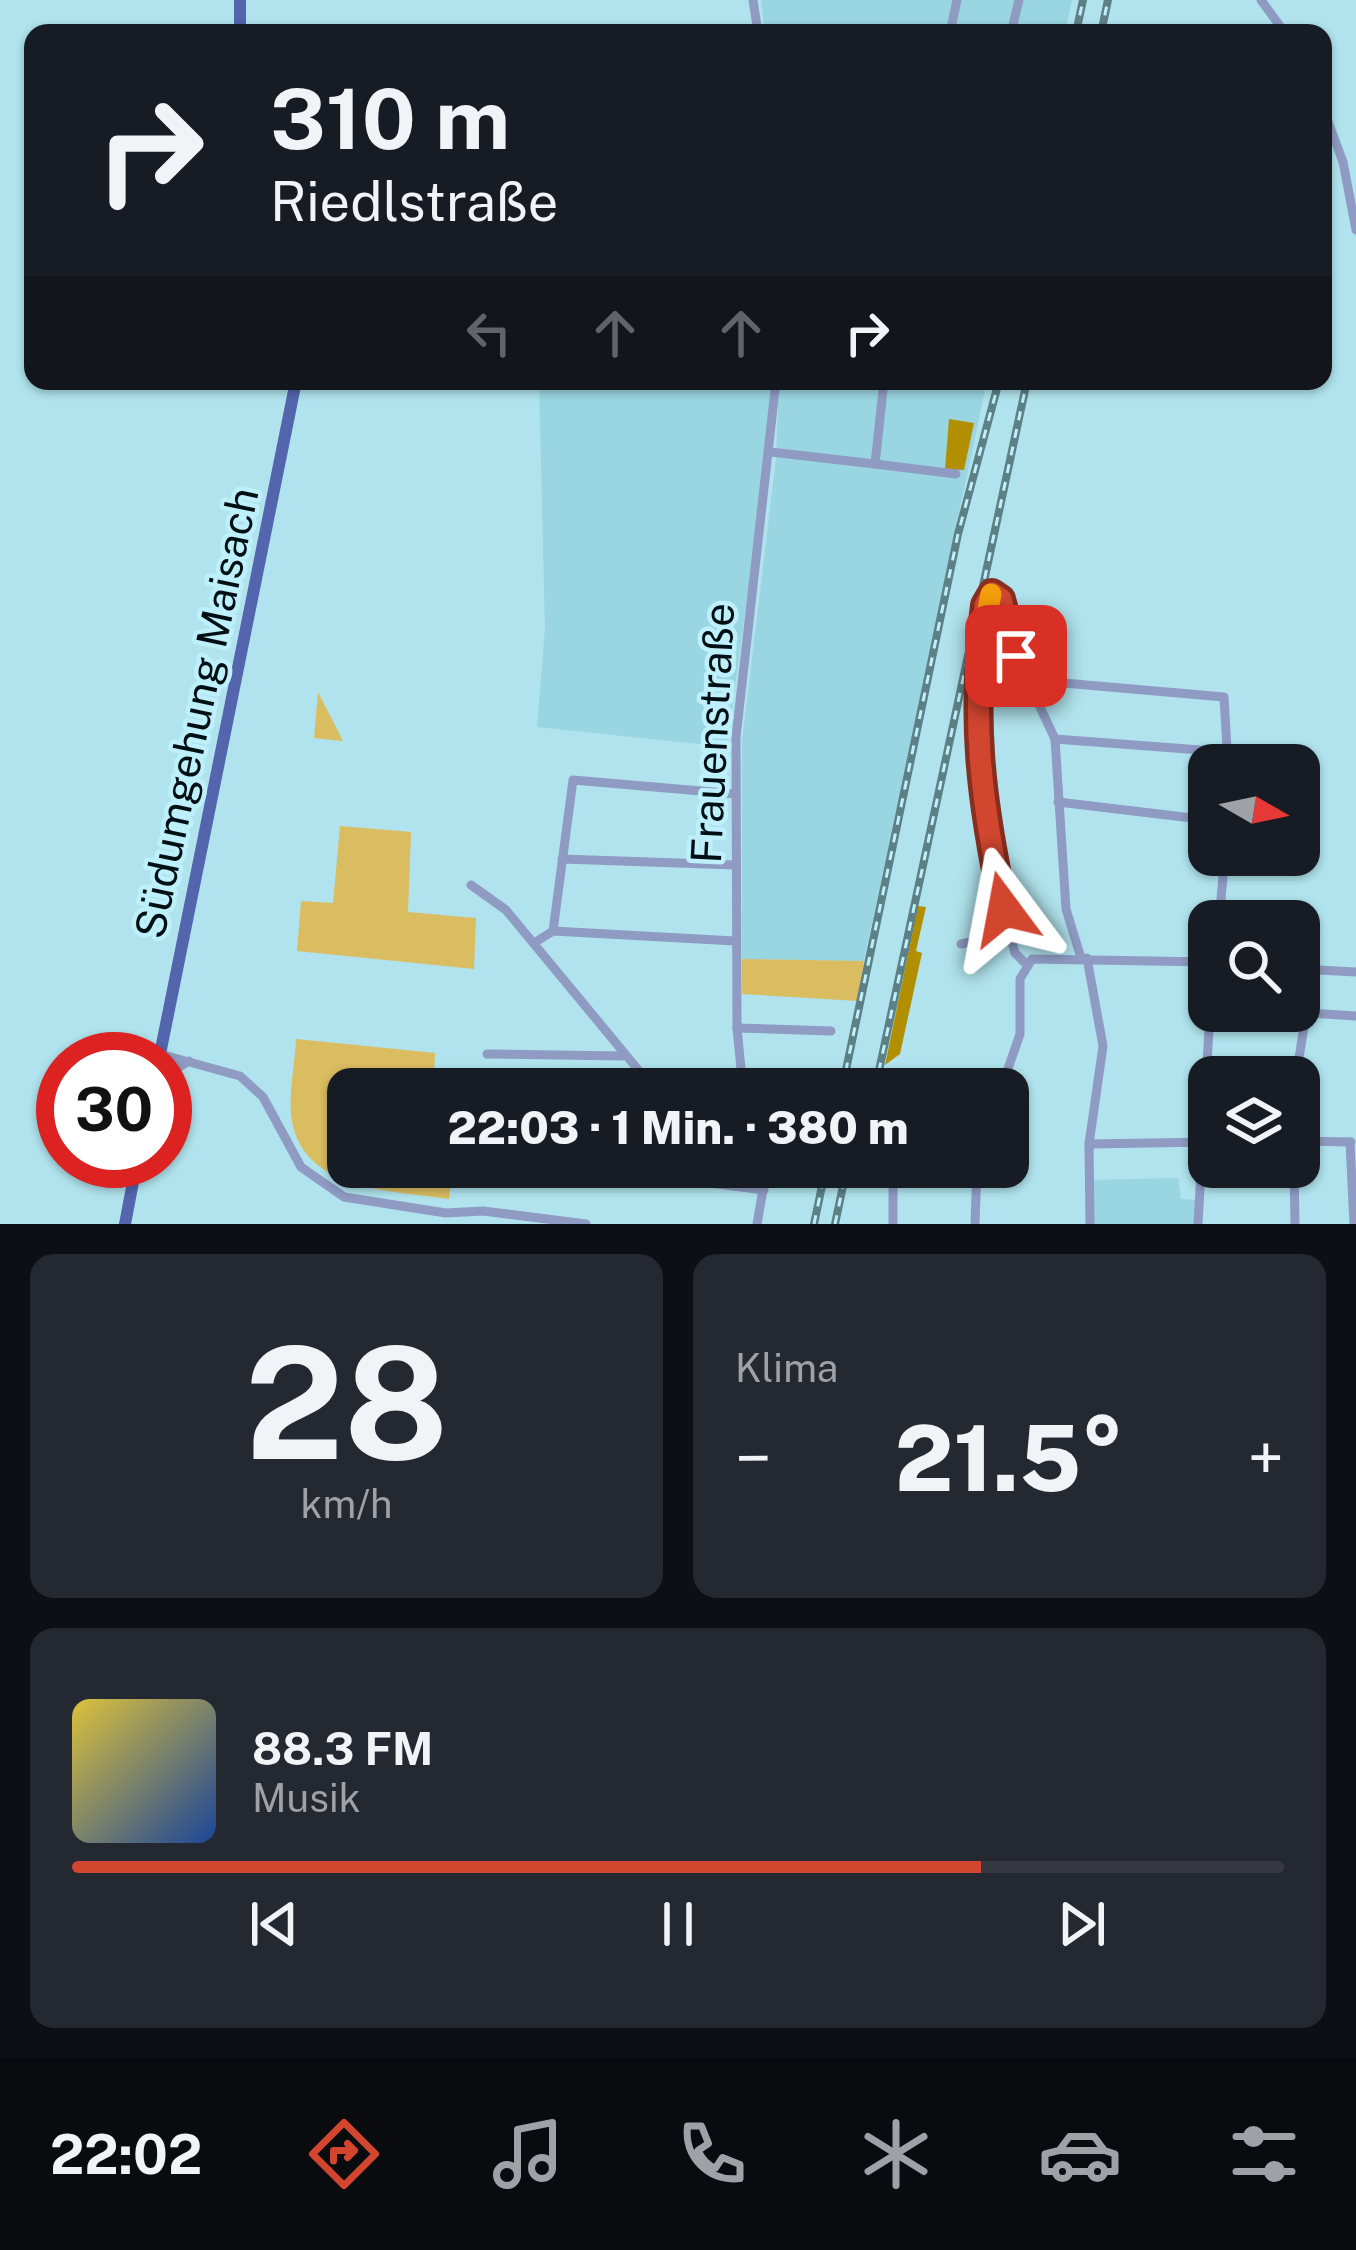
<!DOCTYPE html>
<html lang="de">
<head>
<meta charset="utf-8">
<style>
  body { margin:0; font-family:"Public Sans",sans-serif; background:#242831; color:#f1f3f6; height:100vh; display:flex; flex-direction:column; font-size:45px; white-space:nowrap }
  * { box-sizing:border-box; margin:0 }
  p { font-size:39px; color:#9ea1a6 }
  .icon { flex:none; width:66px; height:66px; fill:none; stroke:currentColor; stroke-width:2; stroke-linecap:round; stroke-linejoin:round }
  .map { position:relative; height:1224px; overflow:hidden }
  .details { display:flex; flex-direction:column; gap:30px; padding:30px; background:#0d0f14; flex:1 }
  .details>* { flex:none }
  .banner { position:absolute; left:24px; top:24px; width:1308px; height:366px; border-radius:24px; box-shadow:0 3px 9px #0004; background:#171b24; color:#f1f3f6; overflow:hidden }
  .needle { width:78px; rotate:99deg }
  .fabs { position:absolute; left:1188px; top:744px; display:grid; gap:24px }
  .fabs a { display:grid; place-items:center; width:132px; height:132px; border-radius:24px; background:#171b24; box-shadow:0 3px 9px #0004; font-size:60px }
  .speed { position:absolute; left:36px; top:1032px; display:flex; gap:24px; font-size:60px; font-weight:700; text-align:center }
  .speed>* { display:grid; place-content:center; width:156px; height:156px; border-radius:50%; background:#171b24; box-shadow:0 3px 9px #0004; line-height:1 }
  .speed .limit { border:18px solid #d22; background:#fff; color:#111 }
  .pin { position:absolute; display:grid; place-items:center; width:102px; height:102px; color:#fff; margin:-51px; border-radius:24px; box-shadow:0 6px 18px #0006 }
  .me { position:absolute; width:132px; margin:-66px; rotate:347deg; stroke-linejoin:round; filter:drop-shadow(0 0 9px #0008) }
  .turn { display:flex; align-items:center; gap:42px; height:252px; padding:0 48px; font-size:54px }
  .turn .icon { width:156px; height:156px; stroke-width:2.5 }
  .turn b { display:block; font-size:84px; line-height:102px }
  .lanes { display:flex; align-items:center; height:114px; padding:0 48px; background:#0003; justify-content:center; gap:60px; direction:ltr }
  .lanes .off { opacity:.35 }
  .big { font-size:90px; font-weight:800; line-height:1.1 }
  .details .tile { flex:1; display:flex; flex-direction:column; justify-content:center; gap:18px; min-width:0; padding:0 42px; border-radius:24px; background:#242831 }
  .details .dial { align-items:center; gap:0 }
  .dial b { font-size:156px; line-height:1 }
  .song { display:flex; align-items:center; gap:36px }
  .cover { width:144px; height:144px; border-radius:18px; background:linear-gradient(135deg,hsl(50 70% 55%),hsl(220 70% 35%)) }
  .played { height:12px; border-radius:6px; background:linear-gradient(90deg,#d24630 75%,#363941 75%) }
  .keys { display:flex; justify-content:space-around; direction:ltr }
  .heat { display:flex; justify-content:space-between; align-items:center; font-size:66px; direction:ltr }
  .details .tiles { flex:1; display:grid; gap:30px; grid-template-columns:1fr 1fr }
  .tile:last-child { grid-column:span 2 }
  .trip { position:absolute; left:327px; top:1068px; width:702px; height:120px; border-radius:24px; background:#171b24; box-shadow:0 3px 9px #0004; font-weight:800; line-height:120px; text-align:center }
  .tabs { display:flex; height:192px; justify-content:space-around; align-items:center; background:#090b0e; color:#9ea1a6 }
  .tabs .icon { width:84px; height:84px }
  .tabs .current { color:#d24630 }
  .tabs b { font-size:54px; color:#f1f3f6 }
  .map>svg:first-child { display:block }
  .built { fill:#9ad5e2 }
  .green { fill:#dabd61 }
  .forest { fill:#b28f00 }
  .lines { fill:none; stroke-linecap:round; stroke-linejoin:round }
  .minor { stroke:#8f9bc3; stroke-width:9 }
  .major { stroke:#5365ad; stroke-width:12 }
  .rail-casing { stroke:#5d7f86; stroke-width:8 }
  .rail { stroke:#bdf0fa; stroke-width:3; stroke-dasharray:9; stroke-linecap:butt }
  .route-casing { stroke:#882e1f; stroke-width:30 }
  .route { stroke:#d24630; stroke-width:21 }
  .slow { stroke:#f59e0b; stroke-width:21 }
  .labels { text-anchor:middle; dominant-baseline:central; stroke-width:9; stroke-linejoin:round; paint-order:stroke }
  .street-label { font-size:42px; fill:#000f13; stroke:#bdf0fa }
</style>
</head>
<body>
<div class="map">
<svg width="1356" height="1224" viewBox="0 0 1356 1224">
  <rect width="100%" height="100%" fill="#b0e3ed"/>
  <g class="built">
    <polygon points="761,0 1072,0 1065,33 765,33"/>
    <polygon points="539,381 771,381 766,458 727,747 537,727 545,628"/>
    <polygon points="779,381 987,381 864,961 742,959 742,742 776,459"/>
    <polygon points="1178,1178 1181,1199 1197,1200 1195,1224 1093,1224 1092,1180"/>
  </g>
  <g class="green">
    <polygon points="318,692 343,741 314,738"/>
    <polygon points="340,826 411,832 408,912 476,918 474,969 297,951 301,901 333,903"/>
    <polygon points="742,959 864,961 858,1001 742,994"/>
    <path d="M296,1039l139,14 -2,36h-85v78h104l-3,32c-58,-9 -150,-7 -158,-85 -2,-24 4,-51 5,-75z"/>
  </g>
  <g class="forest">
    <polygon points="949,419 974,423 964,470 945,469"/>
    <polygon points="918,906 926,907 916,951 922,953 900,1054 885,1065"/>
  </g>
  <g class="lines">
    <g class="minor">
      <polyline points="753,0 758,33"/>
      <polyline points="1261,0 1285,33"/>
      <polyline points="950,33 957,0"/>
      <polyline points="1011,33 1019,0"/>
      <polyline points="1323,108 1343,162 1356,230"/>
      <polyline points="771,452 875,464 884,381"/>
      <polyline points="875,464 956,474"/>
      <polyline points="1032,686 1052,682 1224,697 1228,765"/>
      <polyline points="1055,739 1227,752"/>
      <polyline points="1058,802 1209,820"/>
      <polyline points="562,859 736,865"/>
      <polyline points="471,885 506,910 654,1089"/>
      <polyline points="1219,921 1225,855"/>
      <polyline points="553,931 573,780 736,794"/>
      <polyline points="534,943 553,931 735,941"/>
      <polyline points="961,944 1010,934"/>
      <polyline points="1087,958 1103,1046 1089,1144 1090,1224"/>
      <path d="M1026,964l-11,-11 -5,-19c-20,-88 -61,-259 -18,-341l9,6 15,57 39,83 11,170 15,49"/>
      <polyline points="1299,969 1356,972"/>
      <polyline points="1308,1013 1356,1016"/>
      <polyline points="737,1028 831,1031"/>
      <polyline points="160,1054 240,1076 263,1097 301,1167 344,1197 446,1213 483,1211 586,1224"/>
      <polyline points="487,1054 623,1056"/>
      <polyline points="165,1076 189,1061"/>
      <polyline points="1296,1077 1313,970"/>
      <polyline points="743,1089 737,1028 736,737 776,381"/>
      <polyline points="1001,1089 1020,1034 1020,979 1032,959 1209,962"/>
      <polyline points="1299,1141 1351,1142"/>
      <polyline points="1350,1142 1354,1224"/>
      <polyline points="1089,1144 1209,1142"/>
      <polyline points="585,1167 764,1190"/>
      <polyline points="893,1167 893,1224"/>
      <polyline points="1294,1167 1295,1224"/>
      <polyline points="757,1224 767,1167"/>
      <polyline points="975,1224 977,1167"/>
      <polyline points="1198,1224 1210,1011"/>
    </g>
    <g class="major">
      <polyline points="240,0 240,33"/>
      <polyline points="159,1059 296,381"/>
      <polyline points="125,1224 137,1161"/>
    </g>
    <defs>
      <g id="rail">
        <polyline points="1076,33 1083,0"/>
        <polyline points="1101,33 1108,0"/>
        <polyline points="842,1089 958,534 999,381"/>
        <polyline points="875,1089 1027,381"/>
        <polyline points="814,1224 826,1167"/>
        <polyline points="835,1224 847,1167"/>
      </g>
    </defs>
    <use href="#rail" class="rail-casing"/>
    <use href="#rail" class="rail"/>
  </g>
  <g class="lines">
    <defs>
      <path id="route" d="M1004,909c-24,-111 -33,-191 -19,-304l7,-12 9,6 15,57"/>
    </defs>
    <use href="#route" class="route-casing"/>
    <use href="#route" class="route"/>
    <polyline class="slow" points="976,670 991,594"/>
  </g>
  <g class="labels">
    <g class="street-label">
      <text transform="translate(196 713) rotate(-78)">Südumgehung Maisach</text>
      <text transform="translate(712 733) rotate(-87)">Frauenstraße</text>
    </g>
  </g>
</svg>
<div class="fabs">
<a><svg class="needle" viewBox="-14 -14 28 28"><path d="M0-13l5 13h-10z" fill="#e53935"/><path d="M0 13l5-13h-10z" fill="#9ea1a6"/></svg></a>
<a><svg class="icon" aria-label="search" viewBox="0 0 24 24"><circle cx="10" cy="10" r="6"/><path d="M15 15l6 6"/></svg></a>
<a><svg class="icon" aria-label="layers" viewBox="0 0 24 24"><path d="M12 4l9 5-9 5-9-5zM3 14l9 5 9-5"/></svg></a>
</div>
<div class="speed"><div class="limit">30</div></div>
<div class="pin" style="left:1016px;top:656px;background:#d93025"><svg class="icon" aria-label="arrive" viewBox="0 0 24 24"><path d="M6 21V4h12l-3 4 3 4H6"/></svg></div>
<svg class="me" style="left:1004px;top:909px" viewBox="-20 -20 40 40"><path d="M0-17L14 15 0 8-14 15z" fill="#d24630" stroke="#fff" stroke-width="4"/></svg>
<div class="trip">22:03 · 1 Min. · 380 m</div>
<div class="banner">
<div class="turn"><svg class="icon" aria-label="right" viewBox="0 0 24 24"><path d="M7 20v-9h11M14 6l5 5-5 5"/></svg><div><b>310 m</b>Riedlstraße</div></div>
<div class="lanes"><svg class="icon off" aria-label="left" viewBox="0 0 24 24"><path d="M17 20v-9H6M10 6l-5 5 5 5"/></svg><svg class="icon off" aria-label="ahead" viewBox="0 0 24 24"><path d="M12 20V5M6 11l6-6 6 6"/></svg><svg class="icon off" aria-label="ahead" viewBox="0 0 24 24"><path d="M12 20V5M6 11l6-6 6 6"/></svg><svg class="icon" aria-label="right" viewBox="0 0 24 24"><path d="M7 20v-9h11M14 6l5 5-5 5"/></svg></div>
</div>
</div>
<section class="details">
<div class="tiles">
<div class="tile dial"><b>28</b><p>km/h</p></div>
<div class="tile"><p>Klima</p>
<div class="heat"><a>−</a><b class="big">21.5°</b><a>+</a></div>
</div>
<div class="tile">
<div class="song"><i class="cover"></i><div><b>88.3 FM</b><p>Musik</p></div></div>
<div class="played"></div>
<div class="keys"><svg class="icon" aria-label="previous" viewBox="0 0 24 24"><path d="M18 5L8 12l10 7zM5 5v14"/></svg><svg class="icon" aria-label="pause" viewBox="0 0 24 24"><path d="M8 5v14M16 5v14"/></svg><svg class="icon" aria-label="next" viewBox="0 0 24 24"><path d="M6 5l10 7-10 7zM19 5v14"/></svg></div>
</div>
</div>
</section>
<nav class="tabs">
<b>22:02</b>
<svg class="icon current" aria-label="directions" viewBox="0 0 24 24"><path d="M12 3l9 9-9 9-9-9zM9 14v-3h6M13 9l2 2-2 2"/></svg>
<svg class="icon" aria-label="music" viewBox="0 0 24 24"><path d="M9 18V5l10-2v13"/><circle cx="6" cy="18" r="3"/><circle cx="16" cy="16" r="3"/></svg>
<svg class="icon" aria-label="phone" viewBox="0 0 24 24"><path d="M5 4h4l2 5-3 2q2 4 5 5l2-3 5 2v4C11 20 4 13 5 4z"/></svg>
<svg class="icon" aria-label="climate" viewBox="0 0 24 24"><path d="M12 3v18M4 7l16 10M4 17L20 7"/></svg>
<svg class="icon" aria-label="car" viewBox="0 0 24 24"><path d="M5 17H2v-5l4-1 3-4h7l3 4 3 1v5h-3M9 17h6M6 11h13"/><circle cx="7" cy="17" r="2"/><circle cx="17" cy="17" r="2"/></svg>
<svg class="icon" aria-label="filters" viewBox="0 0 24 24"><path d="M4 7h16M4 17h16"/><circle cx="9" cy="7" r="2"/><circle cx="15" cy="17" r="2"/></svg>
</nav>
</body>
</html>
